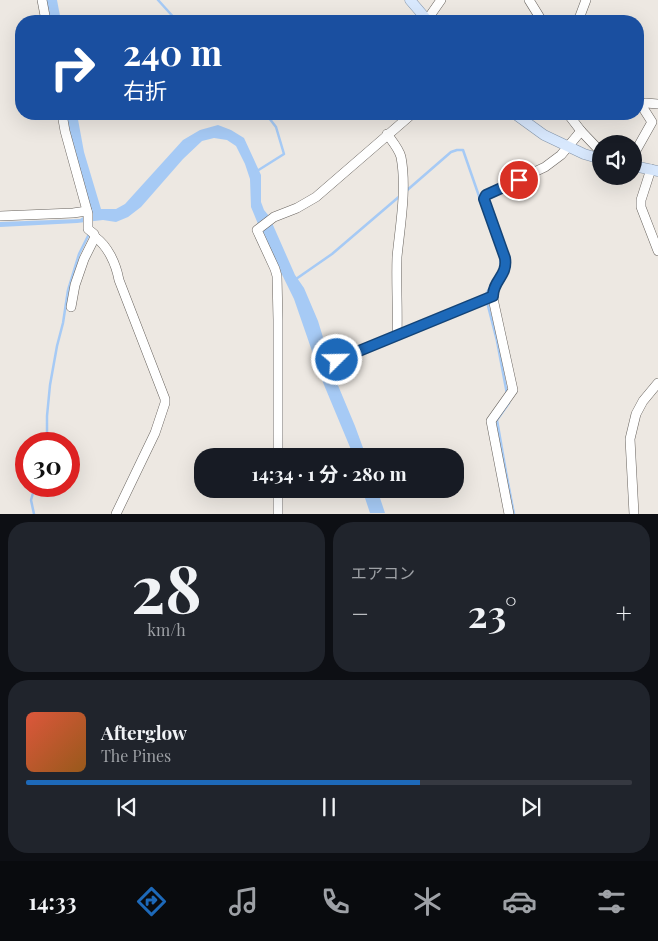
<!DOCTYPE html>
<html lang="ja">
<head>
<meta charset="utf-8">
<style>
  body { margin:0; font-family:"Playfair Display","Noto Sans JP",serif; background:#20242c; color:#f1f3f6; height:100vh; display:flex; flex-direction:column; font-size:19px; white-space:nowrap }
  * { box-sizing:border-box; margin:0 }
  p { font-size:16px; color:#9ea1a6 }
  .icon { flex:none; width:28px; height:28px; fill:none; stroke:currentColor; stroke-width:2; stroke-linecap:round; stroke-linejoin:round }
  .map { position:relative; height:514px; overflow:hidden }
  .details { display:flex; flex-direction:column; gap:8px; padding:8px; background:#0d0f14; flex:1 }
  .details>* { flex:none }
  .guide { position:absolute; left:15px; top:15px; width:629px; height:105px; border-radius:20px; box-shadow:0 5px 20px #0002; background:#1a4fa0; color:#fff; overflow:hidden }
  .tools { position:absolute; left:592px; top:135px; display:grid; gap:10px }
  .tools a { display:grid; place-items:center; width:50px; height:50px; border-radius:50%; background:#171b24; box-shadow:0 5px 20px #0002; font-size:25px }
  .speed { position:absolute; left:15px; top:432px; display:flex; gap:10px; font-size:25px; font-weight:700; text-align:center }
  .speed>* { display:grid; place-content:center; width:65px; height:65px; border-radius:50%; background:#171b24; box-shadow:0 5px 20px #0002; line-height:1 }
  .speed .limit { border:8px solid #d22; background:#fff; color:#111 }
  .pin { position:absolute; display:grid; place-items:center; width:42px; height:42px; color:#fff; margin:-21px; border:2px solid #fff; border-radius:50%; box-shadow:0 1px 5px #0007 }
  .me { position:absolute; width:55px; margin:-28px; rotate:67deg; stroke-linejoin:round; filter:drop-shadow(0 0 4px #0008) }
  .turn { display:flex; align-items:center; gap:18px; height:105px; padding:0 25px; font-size:22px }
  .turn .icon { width:65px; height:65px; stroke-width:2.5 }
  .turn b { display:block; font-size:35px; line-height:42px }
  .big { font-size:38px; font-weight:700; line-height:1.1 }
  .details .card { flex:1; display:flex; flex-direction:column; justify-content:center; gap:8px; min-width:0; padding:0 18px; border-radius:20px; background:#20242c }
  .details .dial { align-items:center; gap:0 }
  .dial b { font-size:65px; line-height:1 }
  .song { display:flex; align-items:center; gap:15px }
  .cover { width:60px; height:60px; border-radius:8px; background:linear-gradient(135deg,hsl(10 70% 55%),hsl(30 70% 35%)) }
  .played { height:5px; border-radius:2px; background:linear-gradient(90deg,#1d69b9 65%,#363941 65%) }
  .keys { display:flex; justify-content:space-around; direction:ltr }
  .heat { display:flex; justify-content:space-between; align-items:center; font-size:28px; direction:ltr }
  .details .tiles { flex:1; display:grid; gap:8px; grid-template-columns:1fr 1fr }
  .card:last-child { grid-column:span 2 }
  .trip { position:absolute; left:194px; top:448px; width:270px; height:50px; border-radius:20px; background:#171b24; box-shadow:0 5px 20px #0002; font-weight:700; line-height:50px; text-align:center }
  .dock { display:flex; height:80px; justify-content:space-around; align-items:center; background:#090b0e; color:#9ea1a6 }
  .dock .icon { width:35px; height:35px }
  .dock .selected { color:#1d69b9 }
  .dock b { font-size:22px; color:#f1f3f6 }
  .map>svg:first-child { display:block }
  .water { fill:#a6caf5 }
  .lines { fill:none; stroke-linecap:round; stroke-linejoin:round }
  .stream { stroke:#a6caf5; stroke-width:2.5 }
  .minor-casing { stroke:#68635e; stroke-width:10 }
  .major-casing { stroke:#8495aa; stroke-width:11 }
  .minor { stroke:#fff; stroke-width:9 }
  .major { stroke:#d8e8fd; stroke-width:10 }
  .route-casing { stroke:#134478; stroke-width:12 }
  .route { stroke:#1d69b9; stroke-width:9 }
</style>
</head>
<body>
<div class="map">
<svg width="658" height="514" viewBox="0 0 658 514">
  <rect width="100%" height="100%" fill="#ede8e2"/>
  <g class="water">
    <polygon points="46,0 57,0 61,21 50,21"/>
    <polygon points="66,114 77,114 84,152 101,209 116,209 125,204 183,140 200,130 218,125 231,130 244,138 261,175 261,202 264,210 269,216 295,275 304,288 318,321 337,383 355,426 366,456 353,456 352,452 322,380 294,299 263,236 251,207 250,179 245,164 236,146 227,140 214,138 202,141 183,159 141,207 128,217 116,222 103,220 77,223 0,227 0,222 80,219 91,212 71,140"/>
    <polygon points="362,489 377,489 385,513 370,513"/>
  </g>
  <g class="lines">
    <g class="stream">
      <polyline points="158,0 177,21"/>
      <polyline points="257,171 284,154 276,127 266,114"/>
      <polyline points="405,192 451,152 457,150 463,150 480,199"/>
      <polyline points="500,256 501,268"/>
      <polyline points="296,279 332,254 401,195"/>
      <polyline points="487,296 486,294 491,286"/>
      <polyline points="487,302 497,341 507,394"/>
      <polyline points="509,402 509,403 497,420 506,472 514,514"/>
      <polyline points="47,444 47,416 50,385 57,346 63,323 68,290 79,254 89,234"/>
      <polyline points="34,514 31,500 35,486"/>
    </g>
    <defs>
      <g id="minor">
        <polyline points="42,0 46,21"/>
        <polyline points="529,0 542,21"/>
        <polyline points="427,20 441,0"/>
        <polyline points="577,21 580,16 586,0"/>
        <polyline points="641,104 646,103 658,104"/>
        <polyline points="62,114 65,131 88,214 88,229 94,234 95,237 84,259 75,285 71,307"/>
        <polyline points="568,114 581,131 601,152"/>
        <path d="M387,134c5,7 12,15 14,23 6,32 -1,69 -4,100 -1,26 1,52 0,78"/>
        <polyline points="634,154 652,122 638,100"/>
        <polyline points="651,169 641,200 641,207 658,251"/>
        <polyline points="0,216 73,213 87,211"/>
        <path d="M95,237c13,9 21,27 24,43l46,119v4l-10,30 -39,81"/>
        <polyline points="337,360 493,296"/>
        <polyline points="278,456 278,320 277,276 275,269 257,230 274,217 297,208 316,197 412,114"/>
        <polyline points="278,514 278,489"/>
        <path d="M509,514l-18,-93 22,-31 -21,-96c4,-14 16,-20 13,-36l-21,-59 2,-4 59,-28 16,-12 20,-24"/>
        <polyline points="634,514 630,439 636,414 643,401 658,383"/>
      </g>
      <g id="major">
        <polyline points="410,0 428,21"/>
        <polyline points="515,114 544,135 584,154 601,159"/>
        <polyline points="634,166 658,171"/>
      </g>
    </defs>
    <use href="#minor" class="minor-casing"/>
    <use href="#major" class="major-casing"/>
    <use href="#minor" class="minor"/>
    <use href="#major" class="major"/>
  </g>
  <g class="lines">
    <defs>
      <path id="route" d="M337,360l156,-64c0,-16 15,-20 12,-38l-21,-59 2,-4 33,-15"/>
    </defs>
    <use href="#route" class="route-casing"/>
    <use href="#route" class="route"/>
  </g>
</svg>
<div class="tools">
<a><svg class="icon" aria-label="sound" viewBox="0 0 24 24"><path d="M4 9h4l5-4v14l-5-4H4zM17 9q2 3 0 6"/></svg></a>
</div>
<div class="speed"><div class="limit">30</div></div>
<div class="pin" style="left:519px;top:180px;background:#d93025"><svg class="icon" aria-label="arrive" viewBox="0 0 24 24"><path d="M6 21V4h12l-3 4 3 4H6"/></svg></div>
<svg class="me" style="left:337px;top:360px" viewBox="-20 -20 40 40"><circle r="17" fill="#1d69b9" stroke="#fff" stroke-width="3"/><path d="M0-11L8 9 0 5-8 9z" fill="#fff"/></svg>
<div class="trip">14:34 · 1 分 · 280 m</div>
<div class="guide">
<div class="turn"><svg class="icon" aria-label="right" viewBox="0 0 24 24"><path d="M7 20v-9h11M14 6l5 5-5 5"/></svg><div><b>240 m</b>右折</div></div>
</div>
</div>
<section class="details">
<div class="tiles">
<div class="card dial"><b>28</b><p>km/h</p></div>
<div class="card"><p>エアコン</p>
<div class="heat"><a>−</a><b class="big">23°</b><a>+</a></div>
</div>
<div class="card">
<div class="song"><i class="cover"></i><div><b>Afterglow</b><p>The Pines</p></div></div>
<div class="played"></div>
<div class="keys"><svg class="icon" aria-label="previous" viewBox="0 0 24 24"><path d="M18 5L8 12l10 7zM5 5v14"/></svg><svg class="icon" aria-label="pause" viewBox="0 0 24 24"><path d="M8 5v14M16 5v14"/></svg><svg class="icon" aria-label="next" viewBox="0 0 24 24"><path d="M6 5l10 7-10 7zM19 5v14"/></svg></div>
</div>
</div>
</section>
<nav class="dock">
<b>14:33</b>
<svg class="icon selected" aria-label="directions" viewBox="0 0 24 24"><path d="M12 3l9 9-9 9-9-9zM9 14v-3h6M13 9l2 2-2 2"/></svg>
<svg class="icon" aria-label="music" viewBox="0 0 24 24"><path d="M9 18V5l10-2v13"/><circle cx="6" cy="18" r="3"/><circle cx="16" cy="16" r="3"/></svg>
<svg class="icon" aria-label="phone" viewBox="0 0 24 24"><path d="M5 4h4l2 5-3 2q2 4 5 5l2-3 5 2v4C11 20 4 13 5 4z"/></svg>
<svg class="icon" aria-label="climate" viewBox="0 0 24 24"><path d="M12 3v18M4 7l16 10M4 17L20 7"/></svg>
<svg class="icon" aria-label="car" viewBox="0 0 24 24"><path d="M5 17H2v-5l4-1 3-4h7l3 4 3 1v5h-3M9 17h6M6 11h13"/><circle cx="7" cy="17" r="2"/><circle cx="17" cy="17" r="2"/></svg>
<svg class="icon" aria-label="filters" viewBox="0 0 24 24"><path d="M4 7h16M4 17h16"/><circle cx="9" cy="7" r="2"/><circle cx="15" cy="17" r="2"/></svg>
</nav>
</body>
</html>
